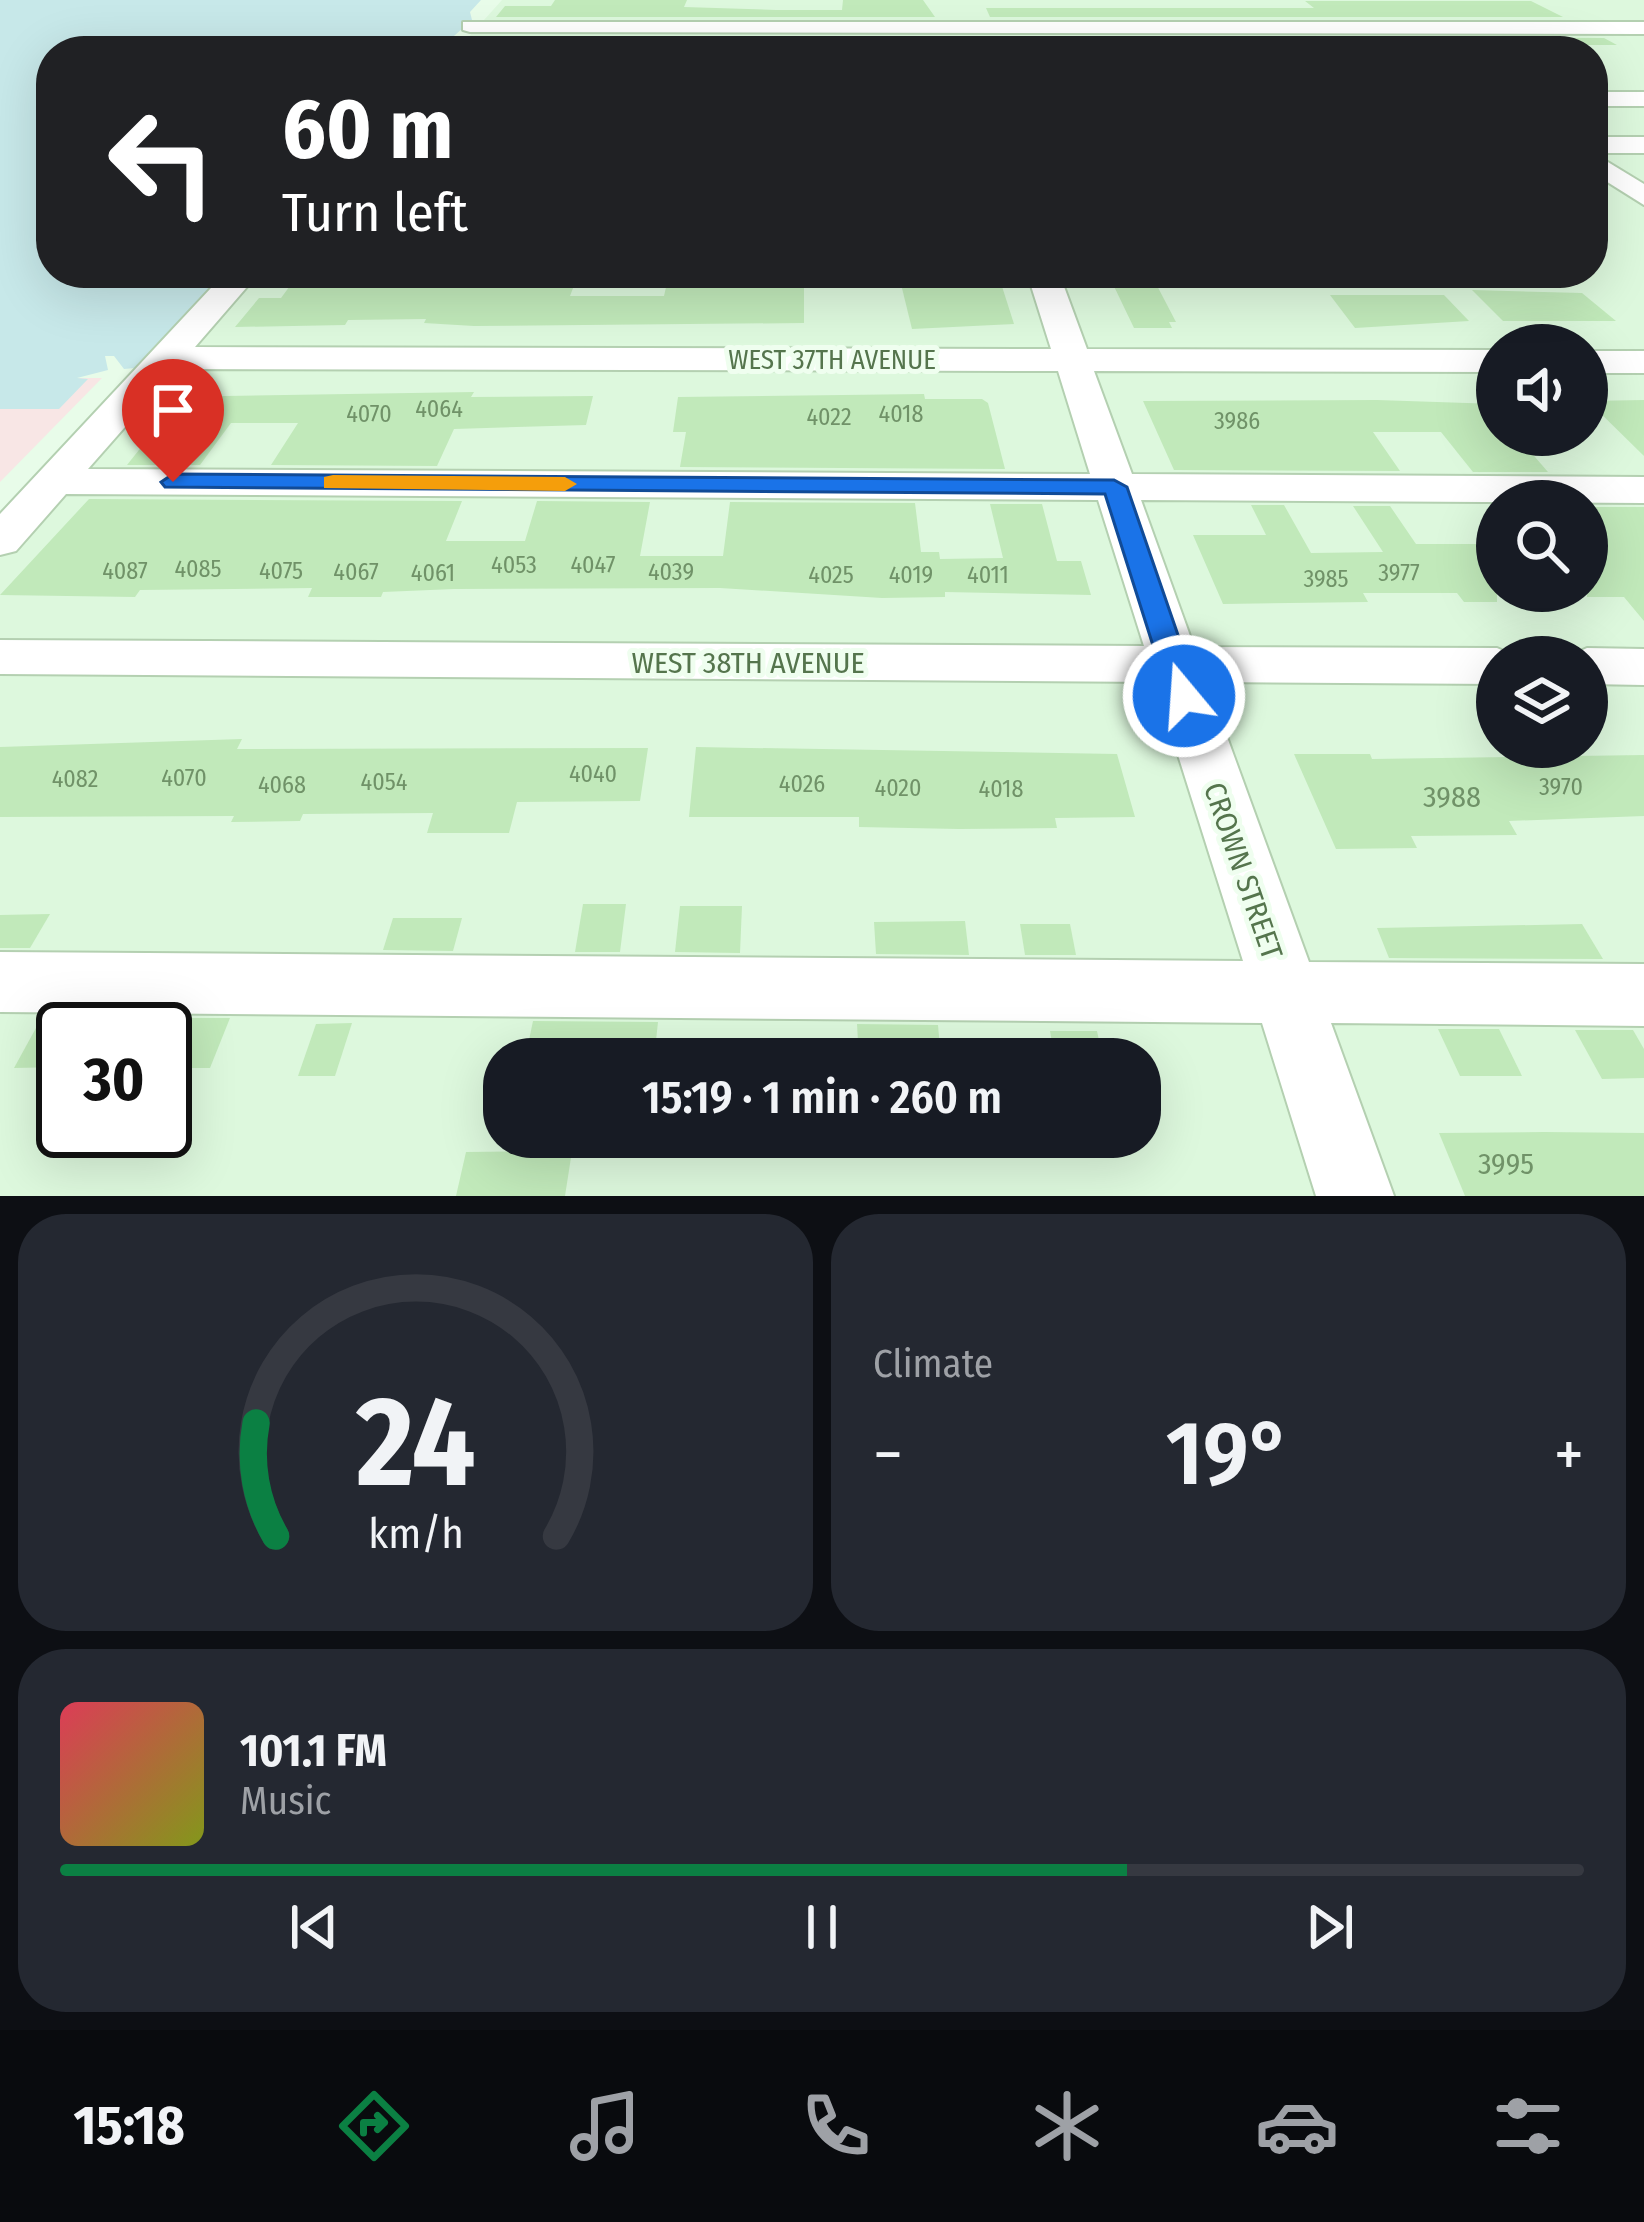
<!DOCTYPE html>
<html lang="en">
<head>
<meta charset="utf-8">
<style>
  body { margin:0; font-family:"Fira Sans Condensed",sans-serif; background:#242831; color:#f1f3f6; height:100vh; display:flex; flex-direction:column; font-size:45px; white-space:nowrap }
  * { box-sizing:border-box; margin:0 }
  p { font-size:39px; color:#9ea1a6 }
  .icon { flex:none; width:66px; height:66px; fill:none; stroke:currentColor; stroke-width:2; stroke-linecap:round; stroke-linejoin:round }
  .map { position:relative; height:1196px; overflow:hidden }
  .side { display:flex; flex-direction:column; gap:18px; padding:18px; background:#0d0f14; flex:1 }
  .side>* { flex:none }
  .top-card { position:absolute; left:36px; top:36px; width:1572px; height:252px; border-radius:48px; box-shadow:0 12px 48px #0002; background:#202124; color:#fff; overflow:hidden }
  .buttons { position:absolute; left:1476px; top:324px; display:grid; gap:24px }
  .buttons a { display:grid; place-items:center; width:132px; height:132px; border-radius:50%; background:#171b24; box-shadow:0 12px 48px #0002; font-size:60px }
  .speed { position:absolute; left:36px; top:1002px; display:flex; gap:24px; font-size:60px; font-weight:700; text-align:center }
  .speed>* { display:grid; place-content:center; width:156px; height:156px; border-radius:50%; background:#171b24; box-shadow:0 12px 48px #0002; line-height:1 }
  .speed .limit { border:6px solid #111; border-radius:18px; background:#fff; color:#111 }
  .pin { position:absolute; display:grid; place-items:center; width:102px; height:102px; color:#fff; margin:-123px -51px; border-radius:50% 50% 50% 0; rotate:-45deg; box-shadow:0 0 12px #0007 }
  .pin .icon { rotate:45deg }
  .me { position:absolute; width:132px; margin:-66px; rotate:342deg; stroke-linejoin:round; filter:drop-shadow(0 0 9px #0008) }
  .turn { display:flex; align-items:center; gap:42px; height:252px; padding:0 48px; font-size:54px }
  .turn .icon { width:156px; height:156px; stroke-width:2.5 }
  .turn b { display:block; font-size:84px; line-height:102px }
  .big { font-size:90px; font-weight:600; line-height:1.1 }
  .side .widget { flex:1; display:flex; flex-direction:column; justify-content:center; gap:18px; min-width:0; padding:0 42px; border-radius:48px; background:#242831 }
  .side .dial { align-items:center; gap:0 }
  .dial svg { height:312px; overflow:visible; fill:none; stroke:#363941; stroke-width:7; stroke-linecap:round; text-anchor:middle }
  .dial text { fill:#f1f3f6; stroke:none }
  .song { display:flex; align-items:center; gap:36px }
  .cover { width:144px; height:144px; border-radius:18px; background:linear-gradient(135deg,hsl(350 70% 55%),hsl(70 70% 35%)) }
  .played { height:12px; border-radius:6px; background:linear-gradient(90deg,#0b8043 70%,#363941 70%) }
  .keys { display:flex; justify-content:space-around; direction:ltr }
  .heat { display:flex; justify-content:space-between; align-items:center; font-size:66px; direction:ltr }
  .side .tiles { flex:1; display:grid; gap:18px; grid-template-columns:1fr 1fr }
  .widget:last-child { grid-column:span 2 }
  .trip { position:absolute; left:483px; top:1038px; width:678px; height:120px; border-radius:48px; background:#171b24; box-shadow:0 12px 48px #0002; font-weight:600; line-height:120px; text-align:center }
  .menu { display:flex; height:192px; justify-content:space-around; align-items:center; background:#090b0e; color:#9ea1a6 }
  .menu .icon { width:84px; height:84px }
  .menu .on { color:#0b8043 }
  .menu b { font-size:54px; color:#f1f3f6 }
  .map>svg:first-child { display:block }
  .residential { fill:#ddf8dd; fill-rule:evenodd }
  .education { fill:#f8e6e5 }
  .green { fill:#c7e8e9 }
  .building { fill:#c1e9ba }
  .lines { fill:none; stroke-linecap:round; stroke-linejoin:round }
  .minor-casing { stroke:#b4d0b1; stroke-width:4 }
  .minor { fill:#fff; fill-rule:evenodd }
  .route { fill:#1a73e8; stroke:#114b97; stroke-width:3 }
  .slow { fill:#f59e0b }
  .labels { text-anchor:middle; dominant-baseline:central; stroke-width:10; stroke-linejoin:round; paint-order:stroke }
  .number-label { font-size:24px; fill:#709268 }
  .far-street-label { font-size:27px; fill:#55754d; stroke:#effeef }
  .street-label { font-size:30px; fill:#55754d; stroke:#effeef }
  .near-number-label { font-size:30px; fill:#709268 }
</style>
</head>
<body>
<div class="map">
<svg width="1644" height="1196" viewBox="0 0 1644 1196">
  <rect width="100%" height="100%" fill="#e8fce9"/>
  <path class="residential" d="M502,0h1142v1196h-1644v-638l256,-285h1337v-222h-1137zM1497,345h90v90h-90zM1497,501h90v90h-90zM1497,657h90v90h-90zM63,1029h102v102h-102zM504,1059h636v78h-636z"/>
  <polygon class="education" points="0,378 102,378 0,482"/>
  <polygon class="green" points="0,0 481,0 470,12 472,20 437,51 51,51 51,273 234,273 135,368 124,369 114,356 105,356 108,370 77,378 88,379 59,409 0,409"/>
  <g class="building">
    <polygon points="555,0 687,0 684,7 776,10 842,10 843,0 923,0 935,17 496,17 505,6 551,6"/>
    <polygon points="1305,1 1531,1 1563,17 990,17 986,8 1314,8"/>
    <polygon points="481,37 942,37 945,49 548,45 544,51 502,51 507,44 475,45"/>
    <polygon points="1000,37 1604,38 1617,45 1352,45 1360,51 1279,51 1273,46 1004,47"/>
    <polygon points="530,273 578,275 570,296 664,296 669,274 804,278 804,323 474,326 424,323 426,319 348,320 345,325 235,327 259,298 281,298 298,275"/>
    <polygon points="899,276 999,277 1014,324 912,329"/>
    <polygon points="1110,278 1153,278 1176,322 1169,322 1172,328 1134,328"/>
    <polygon points="1472,290 1582,293 1616,321 1503,321"/>
    <polygon points="1330,295 1444,295 1469,321 1355,328"/>
    <polygon points="474,392 471,397 593,396 586,425 454,429 437,466 271,465 298,423 231,423 200,465 127,465 158,426 141,426 165,397"/>
    <polygon points="924,394 925,399 982,399 988,403 1005,469 680,467 686,432 673,432 678,397"/>
    <polygon points="1377,400 1497,404 1497,435 1516,435 1548,472 1473,472 1441,432 1373,432 1400,471 1174,470 1143,401"/>
    <polygon points="1644,400 1644,456 1588,401"/>
    <polygon points="89,499 462,501 446,541 525,541 537,501 650,502 640,556 723,556 730,502 915,503 921,552 939,552 940,559 1003,558 990,504 1042,504 1057,561 1081,561 1091,595 945,592 945,597 882,598 720,588 454,589 383,592 381,597 308,597 312,588 140,590 135,597 0,595"/>
    <polygon points="1251,505 1284,505 1311,553 1383,552 1353,506 1390,506 1416,544 1497,544 1497,602 1464,602 1457,593 1363,593 1368,602 1223,604 1193,535 1266,535"/>
    <polygon points="1587,507 1644,507 1644,621 1624,597 1587,597"/>
    <polygon points="242,739 237,749 648,748 640,801 517,802 509,833 427,833 433,813 303,814 300,821 231,822 234,816 0,817 0,747"/>
    <polygon points="696,747 1117,754 1135,817 1055,818 1057,828 959,829 859,827 859,817 689,817"/>
    <polygon points="1294,754 1370,754 1372,759 1644,755 1644,816 1509,821 1517,835 1411,836 1417,848 1336,849"/>
    <polygon points="583,904 626,904 620,952 575,952"/>
    <polygon points="680,906 742,906 740,953 675,952"/>
    <polygon points="50,914 30,948 0,948 0,915"/>
    <polygon points="393,918 462,918 453,951 383,950"/>
    <polygon points="965,921 969,955 876,954 874,922"/>
    <polygon points="1020,924 1070,924 1076,955 1025,955"/>
    <polygon points="1582,924 1603,959 1389,958 1377,928"/>
    <polygon points="42,1017 63,1017 63,1067 14,1068"/>
    <polygon points="165,1018 230,1018 210,1068 165,1068"/>
    <polygon points="533,1021 658,1022 654,1059 525,1059"/>
    <polygon points="352,1023 335,1076 298,1076 316,1024"/>
    <polygon points="857,1024 938,1025 941,1059 859,1059"/>
    <polygon points="1438,1029 1499,1029 1522,1076 1460,1076"/>
    <polygon points="1575,1030 1633,1030 1644,1049 1644,1078 1602,1079"/>
    <polygon points="1050,1031 1097,1031 1103,1059 1055,1059"/>
    <polygon points="1544,1132 1644,1133 1644,1196 1465,1196 1439,1133"/>
    <polygon points="572,1151 565,1196 456,1196 466,1152"/>
  </g>
  <g class="lines">
    <defs>
      <g id="minor">
        <polygon points="463,22 1644,22 1644,34 470,32 463,30"/>
        <rect x="1593" y="92" width="51" height="14"/>
        <rect x="1593" y="137" width="51" height="16"/>
        <polygon points="1593,153 1644,184 1644,205 1593,173"/>
        <path d="M225,273h34l-64,74 856,2 -24,-76h32l28,76 410,1v22l-403,-1 38,103 512,3v26l-503,-3 53,147 303,1 20,9h-20v27l-290,-2 102,280 335,2v62l-313,-3 63,173h-78l-54,-173 -1262,-11v-60l1243,9 -88,-279 -1155,-8v-34l1144,6 -46,-146 -1032,-6 -50,57 -16,4v-41zM176,369l882,2 32,103 -1002,-5z"/>
        <rect x="1587" y="351" width="57" height="22"/>
        <polygon points="1587,648 1644,649 1644,685 1587,684 1587,657 1567,657"/>
      </g>
    </defs>
    <use href="#minor" class="minor-casing"/>
    <use href="#minor" class="minor"/>
  </g>
  <polygon class="route" points="173,474 1114,480 1127,487 1199,696 1184,707 1169,696 1105,494 165,487 161,482"/>
  <polygon class="slow" points="333,475 565,477 577,484 565,491 324,488 324,477"/>
  <g class="labels">
    <g class="number-label">
      <text x="439" y="409">4064</text>
      <text x="369" y="414">4070</text>
      <text x="901" y="414">4018</text>
      <text x="829" y="417">4022</text>
      <text x="1237" y="421">3986</text>
      <text x="514" y="565">4053</text>
      <text x="593" y="565">4047</text>
      <text x="198" y="569">4085</text>
      <text x="125" y="571">4087</text>
      <text x="281" y="571">4075</text>
      <text x="356" y="572">4067</text>
      <text x="671" y="572">4039</text>
      <text x="433" y="573">4061</text>
      <text x="1399" y="573">3977</text>
      <text x="831" y="575">4025</text>
      <text x="911" y="575">4019</text>
      <text x="988" y="575">4011</text>
      <text x="1326" y="579">3985</text>
      <text x="593" y="774">4040</text>
      <text x="184" y="778">4070</text>
      <text x="75" y="779">4082</text>
      <text x="384" y="782">4054</text>
      <text x="802" y="784">4026</text>
      <text x="282" y="785">4068</text>
      <text x="1561" y="787">3970</text>
      <text x="898" y="788">4020</text>
      <text x="1001" y="789">4018</text>
    </g>
    <g class="far-street-label">
      <text x="832" y="360">WEST 37TH AVENUE</text>
    </g>
    <g class="street-label">
      <text x="748" y="663">WEST 38TH AVENUE</text>
      <text transform="translate(1243 871) rotate(71)">CROWN STREET</text>
    </g>
    <g class="near-number-label">
      <text x="1452" y="797">3988</text>
      <text x="1506" y="1164">3995</text>
    </g>
  </g>
</svg>
<div class="buttons">
<a><svg class="icon" aria-label="sound" viewBox="0 0 24 24"><path d="M4 9h4l5-4v14l-5-4H4zM17 9q2 3 0 6"/></svg></a>
<a><svg class="icon" aria-label="search" viewBox="0 0 24 24"><circle cx="10" cy="10" r="6"/><path d="M15 15l6 6"/></svg></a>
<a><svg class="icon" aria-label="layers" viewBox="0 0 24 24"><path d="M12 4l9 5-9 5-9-5zM3 14l9 5 9-5"/></svg></a>
</div>
<div class="speed"><div class="limit">30</div></div>
<div class="pin" style="left:173px;top:482px;background:#d93025"><svg class="icon" aria-label="arrive" viewBox="0 0 24 24"><path d="M6 21V4h12l-3 4 3 4H6"/></svg></div>
<svg class="me" style="left:1184px;top:696px" viewBox="-20 -20 40 40"><circle r="17" fill="#1a73e8" stroke="#fff" stroke-width="3"/><path d="M0-11L8 9 0 5-8 9z" fill="#fff"/></svg>
<div class="trip">15:19 · 1 min · 260 m</div>
<div class="top-card">
<div class="turn"><svg class="icon" aria-label="left" viewBox="0 0 24 24"><path d="M17 20v-9H6M10 6l-5 5 5 5"/></svg><div><b>60 m</b>Turn left</div></div>
</div>
</div>
<section class="side">
<div class="tiles">
<div class="widget dial"><svg viewBox="0 0 100 80">
<path d="M14 69A42 42 0 1 1 86 69"/>
<path d="M14 69A42 42 0 0 1 9 40" stroke="#0b8043"/>
<text x="50" y="56" font-size="32" font-weight="700">24</text>
<text x="50" y="72" font-size="11">km/h</text>
</svg></div>
<div class="widget"><p>Climate</p>
<div class="heat"><a>−</a><b class="big">19°</b><a>+</a></div>
</div>
<div class="widget">
<div class="song"><i class="cover"></i><div><b>101.1 FM</b><p>Music</p></div></div>
<div class="played"></div>
<div class="keys"><svg class="icon" aria-label="previous" viewBox="0 0 24 24"><path d="M18 5L8 12l10 7zM5 5v14"/></svg><svg class="icon" aria-label="pause" viewBox="0 0 24 24"><path d="M8 5v14M16 5v14"/></svg><svg class="icon" aria-label="next" viewBox="0 0 24 24"><path d="M6 5l10 7-10 7zM19 5v14"/></svg></div>
</div>
</div>
</section>
<nav class="menu">
<b>15:18</b>
<svg class="icon on" aria-label="directions" viewBox="0 0 24 24"><path d="M12 3l9 9-9 9-9-9zM9 14v-3h6M13 9l2 2-2 2"/></svg>
<svg class="icon" aria-label="music" viewBox="0 0 24 24"><path d="M9 18V5l10-2v13"/><circle cx="6" cy="18" r="3"/><circle cx="16" cy="16" r="3"/></svg>
<svg class="icon" aria-label="phone" viewBox="0 0 24 24"><path d="M5 4h4l2 5-3 2q2 4 5 5l2-3 5 2v4C11 20 4 13 5 4z"/></svg>
<svg class="icon" aria-label="climate" viewBox="0 0 24 24"><path d="M12 3v18M4 7l16 10M4 17L20 7"/></svg>
<svg class="icon" aria-label="car" viewBox="0 0 24 24"><path d="M5 17H2v-5l4-1 3-4h7l3 4 3 1v5h-3M9 17h6M6 11h13"/><circle cx="7" cy="17" r="2"/><circle cx="17" cy="17" r="2"/></svg>
<svg class="icon" aria-label="filters" viewBox="0 0 24 24"><path d="M4 7h16M4 17h16"/><circle cx="9" cy="7" r="2"/><circle cx="15" cy="17" r="2"/></svg>
</nav>
</body>
</html>
